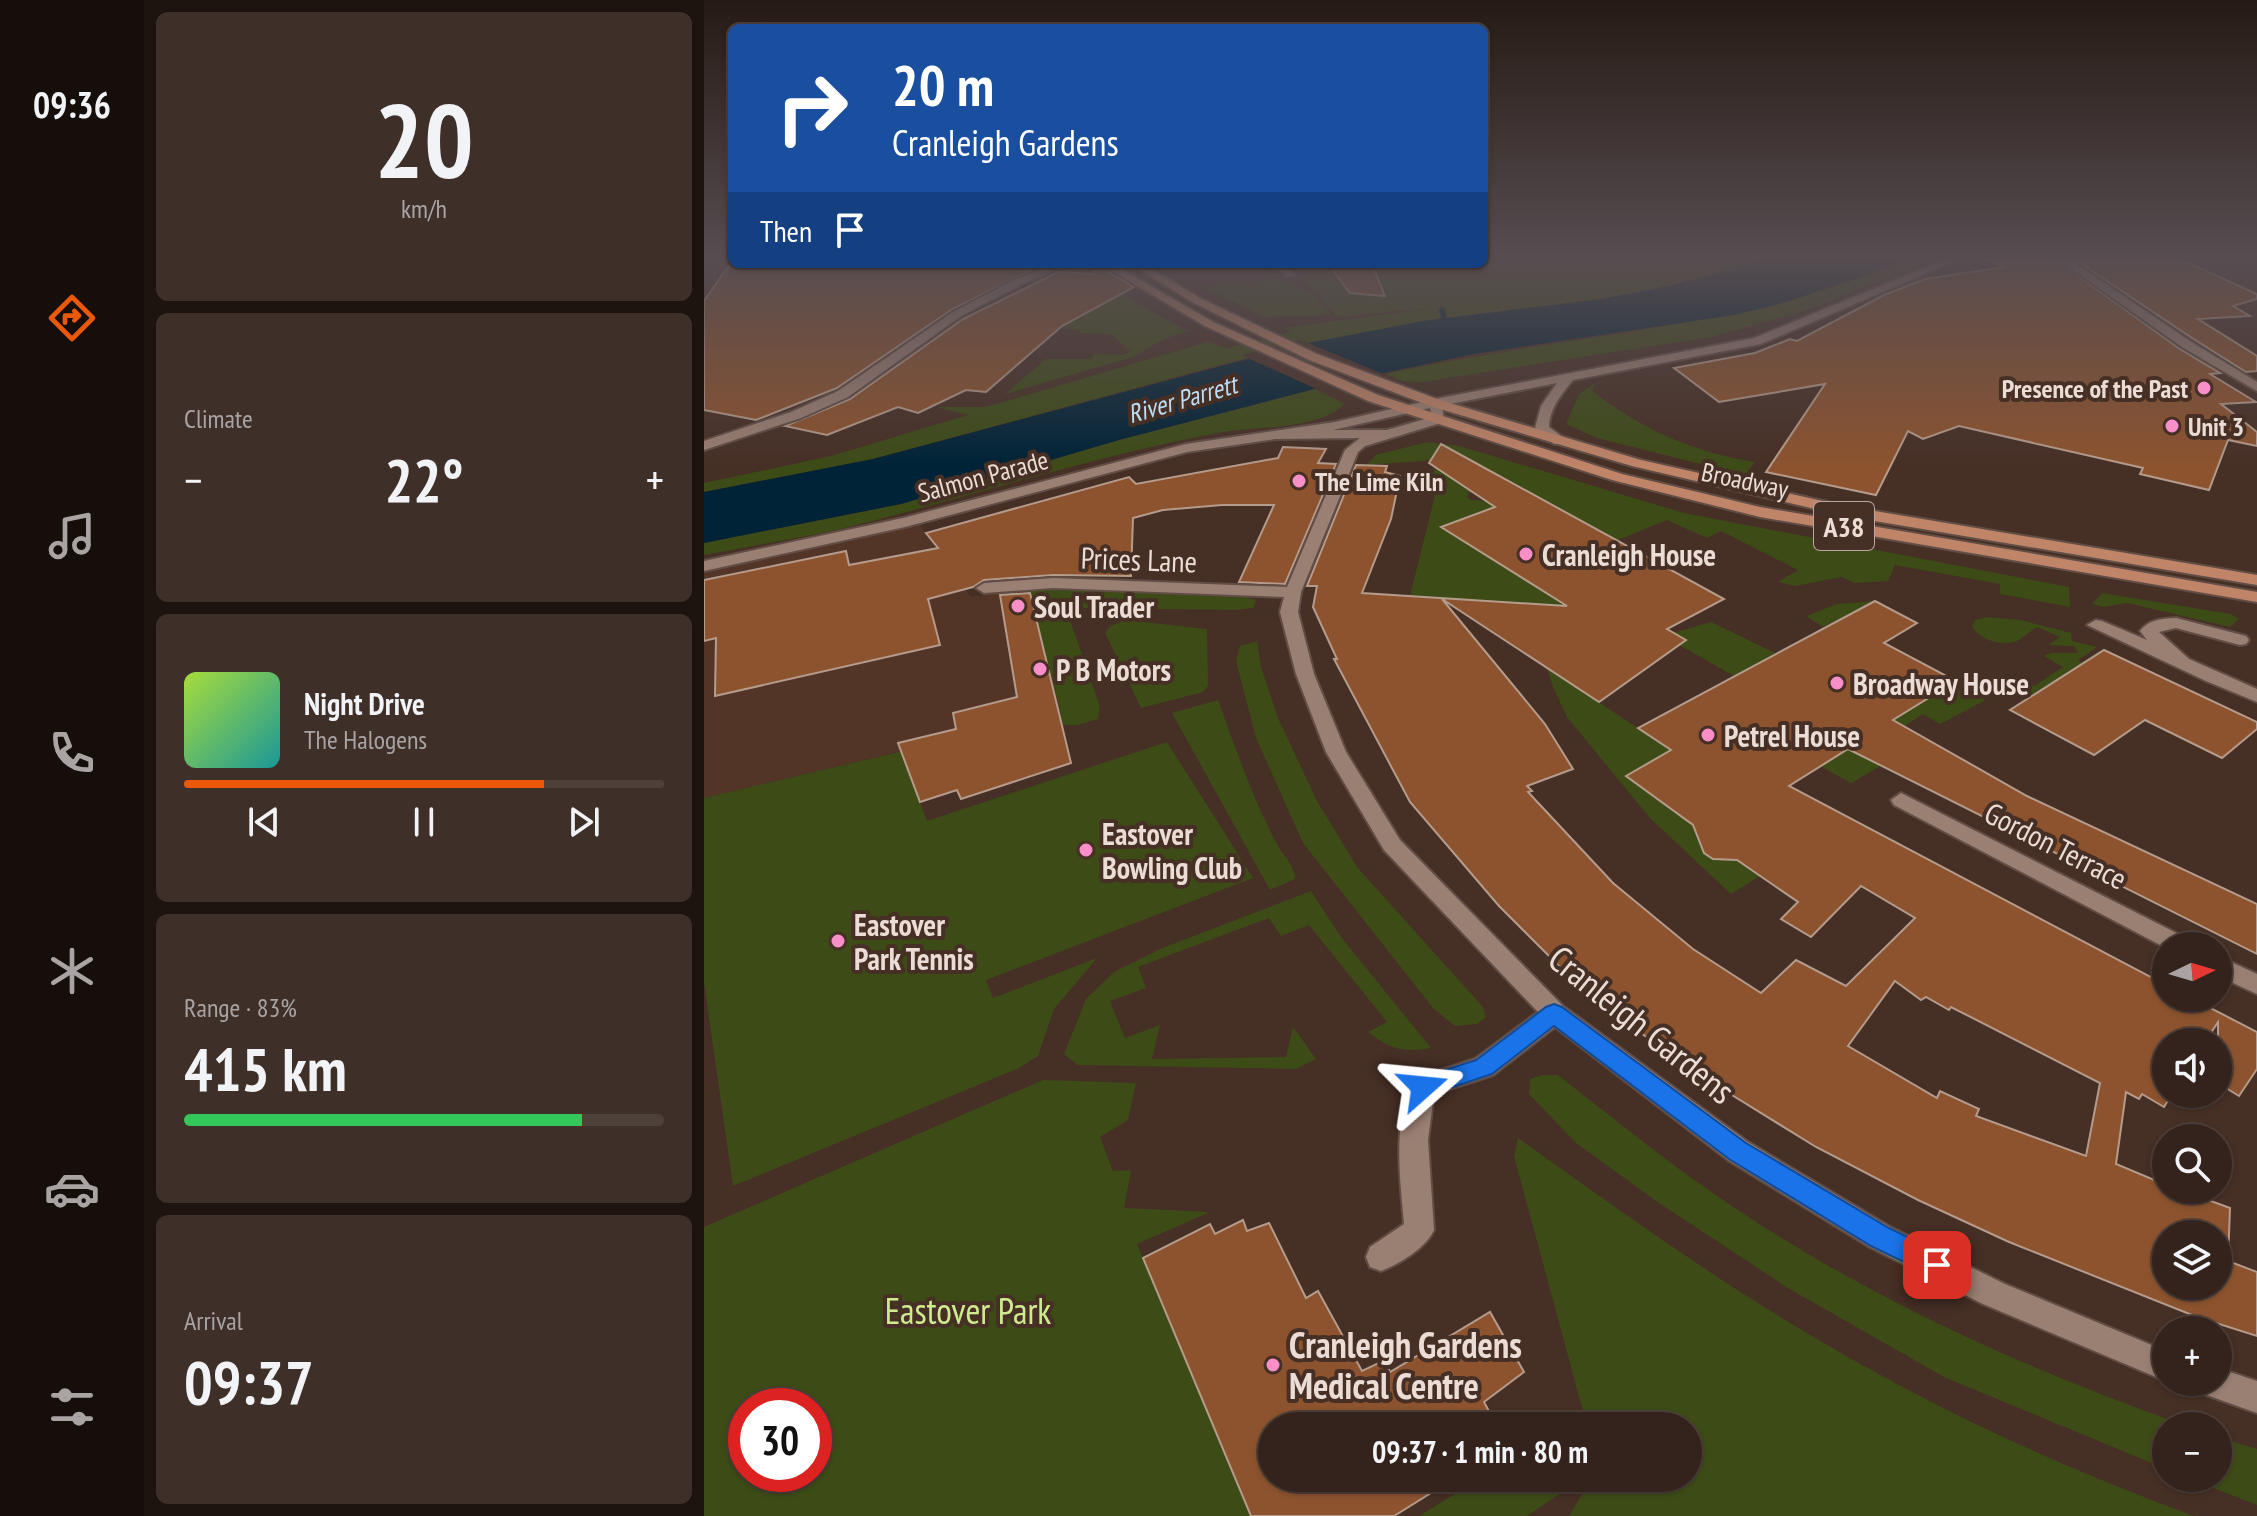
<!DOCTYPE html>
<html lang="en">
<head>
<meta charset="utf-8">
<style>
  body { margin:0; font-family:"PT Sans Narrow",sans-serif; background:#3f2f29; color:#f1f3f6; height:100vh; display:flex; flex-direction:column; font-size:30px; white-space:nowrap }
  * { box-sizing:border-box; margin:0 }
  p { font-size:26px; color:#a9a4a3 }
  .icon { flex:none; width:44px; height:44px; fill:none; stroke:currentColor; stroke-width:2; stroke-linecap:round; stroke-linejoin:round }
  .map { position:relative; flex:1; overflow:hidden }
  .details { display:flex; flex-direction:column; gap:12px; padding:12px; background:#1d130f; width:560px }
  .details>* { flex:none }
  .banner { position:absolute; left:24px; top:24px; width:760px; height:244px; border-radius:12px; box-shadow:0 2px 6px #0004,0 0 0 2px #4e403b; background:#1a4fa0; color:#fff; overflow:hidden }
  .needle { width:52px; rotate:85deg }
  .buttons { position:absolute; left:1448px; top:932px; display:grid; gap:16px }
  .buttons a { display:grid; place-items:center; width:80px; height:80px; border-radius:50%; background:#34231c; box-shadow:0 2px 6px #0004,0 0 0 2px #4e403b; font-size:40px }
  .speed { position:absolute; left:24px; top:1388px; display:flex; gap:16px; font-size:40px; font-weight:700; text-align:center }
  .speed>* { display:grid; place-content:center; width:104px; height:104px; border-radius:50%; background:#34231c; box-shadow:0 2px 6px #0004,0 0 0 2px #4e403b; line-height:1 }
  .speed .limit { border:12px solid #d22; background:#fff; color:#111 }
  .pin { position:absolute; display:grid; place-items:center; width:68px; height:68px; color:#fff; margin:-34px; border-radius:16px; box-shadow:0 4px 12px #0006 }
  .me { position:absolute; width:88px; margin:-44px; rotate:72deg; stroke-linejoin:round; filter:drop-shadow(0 0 6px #0008) }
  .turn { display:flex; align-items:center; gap:28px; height:168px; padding:0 32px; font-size:36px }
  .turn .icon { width:104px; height:104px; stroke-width:2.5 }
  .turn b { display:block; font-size:56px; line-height:68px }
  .then { display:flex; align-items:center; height:76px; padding:0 32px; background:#0003; gap:16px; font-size:30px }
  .big { font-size:60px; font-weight:800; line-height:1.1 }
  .details .widget { flex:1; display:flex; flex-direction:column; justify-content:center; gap:12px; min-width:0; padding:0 28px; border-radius:12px; background:#3f2f29 }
  .details .dial { align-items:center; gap:0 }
  .dial b { font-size:104px; line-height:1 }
  .song { display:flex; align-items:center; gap:24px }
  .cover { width:96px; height:96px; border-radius:12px; background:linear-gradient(135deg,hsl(80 70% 55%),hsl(180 70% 35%)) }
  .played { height:8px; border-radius:4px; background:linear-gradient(90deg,#ea580c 75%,#4e403b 75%) }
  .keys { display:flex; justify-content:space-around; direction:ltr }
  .heat { display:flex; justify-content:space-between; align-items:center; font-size:44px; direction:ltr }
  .charge { height:12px; border-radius:6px; background:linear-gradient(90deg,#34c759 83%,#4e403b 0) }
  .trip { position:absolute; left:554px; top:1412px; width:444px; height:80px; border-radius:40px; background:#34231c; box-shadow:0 2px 6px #0004,0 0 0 2px #4e403b; font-weight:800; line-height:80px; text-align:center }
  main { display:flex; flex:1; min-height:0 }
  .tab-bar { display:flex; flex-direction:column; width:144px; justify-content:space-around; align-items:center; background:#150e0b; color:#a9a4a3 }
  .tab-bar .icon { width:56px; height:56px }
  .tab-bar .current { color:#ea580c }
  .tab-bar b { font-size:36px; color:#f1f3f6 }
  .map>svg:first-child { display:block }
  .built { fill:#533528 }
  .green { fill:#3d4b17; fill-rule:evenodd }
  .water { fill:#002337 }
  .pier { fill:#462f25 }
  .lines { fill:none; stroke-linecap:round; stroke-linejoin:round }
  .stream { fill:#002337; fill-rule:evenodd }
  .building { fill:#8c532e; stroke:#b59b8b; stroke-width:2; fill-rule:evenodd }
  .street-casing { stroke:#614d45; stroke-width:4 }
  .secondary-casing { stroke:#614d45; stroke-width:4 }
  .primary-casing { stroke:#614d45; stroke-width:4 }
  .street { fill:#9a7f73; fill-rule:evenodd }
  .secondary { fill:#9a7f73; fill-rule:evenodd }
  .primary { fill:#c08468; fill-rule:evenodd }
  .route { fill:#1a73e8; stroke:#114b97; stroke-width:2 }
  .poi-dot { fill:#f98fc9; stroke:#462f25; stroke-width:3 }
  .labels { text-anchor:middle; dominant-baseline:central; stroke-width:8; stroke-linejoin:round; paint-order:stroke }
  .far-poi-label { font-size:26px; font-weight:bold; fill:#ebdcd5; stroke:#462f25; text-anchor:start }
  .far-water-label { font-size:26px; font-style:italic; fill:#bcdef6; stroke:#462f25 }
  .far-street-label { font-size:26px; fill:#ebdcd5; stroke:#462f25 }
  .shield { fill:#462f25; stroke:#baa8a0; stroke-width:2 }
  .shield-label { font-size:28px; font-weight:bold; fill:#ebdcd5 }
  .poi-label { font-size:30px; font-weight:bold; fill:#ebdcd5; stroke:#462f25; text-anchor:start }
  .street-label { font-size:30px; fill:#ebdcd5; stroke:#462f25 }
  .near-street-label { font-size:36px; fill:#ebdcd5; stroke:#462f25 }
  .near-park-label { font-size:36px; fill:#ceec8f; stroke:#462f25 }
  .near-poi-label { font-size:36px; font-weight:bold; fill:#ebdcd5; stroke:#462f25; text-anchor:start }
</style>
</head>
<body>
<main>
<nav class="tab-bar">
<b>09:36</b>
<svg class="icon current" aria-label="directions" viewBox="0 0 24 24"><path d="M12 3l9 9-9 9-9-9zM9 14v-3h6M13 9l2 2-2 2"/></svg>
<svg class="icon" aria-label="music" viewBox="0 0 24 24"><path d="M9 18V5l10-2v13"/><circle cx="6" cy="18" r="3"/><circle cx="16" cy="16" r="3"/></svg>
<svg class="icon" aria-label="phone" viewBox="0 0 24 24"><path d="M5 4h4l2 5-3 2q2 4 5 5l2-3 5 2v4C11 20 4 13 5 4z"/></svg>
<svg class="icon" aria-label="climate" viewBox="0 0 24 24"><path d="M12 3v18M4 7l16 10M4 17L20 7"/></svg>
<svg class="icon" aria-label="car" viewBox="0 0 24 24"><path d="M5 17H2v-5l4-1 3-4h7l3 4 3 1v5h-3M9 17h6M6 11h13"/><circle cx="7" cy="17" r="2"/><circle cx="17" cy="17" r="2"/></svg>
<svg class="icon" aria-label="filters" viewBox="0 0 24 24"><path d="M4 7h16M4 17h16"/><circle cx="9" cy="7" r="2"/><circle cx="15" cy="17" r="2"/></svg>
</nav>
<section class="details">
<div class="widget dial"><b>20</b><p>km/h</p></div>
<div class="widget"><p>Climate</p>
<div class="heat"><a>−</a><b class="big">22°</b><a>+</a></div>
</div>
<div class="widget">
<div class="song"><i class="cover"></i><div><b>Night Drive</b><p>The Halogens</p></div></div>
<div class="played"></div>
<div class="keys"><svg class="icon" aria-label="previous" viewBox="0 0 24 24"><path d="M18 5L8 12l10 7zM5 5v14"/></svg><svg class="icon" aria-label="pause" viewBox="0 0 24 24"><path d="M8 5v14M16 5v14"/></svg><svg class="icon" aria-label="next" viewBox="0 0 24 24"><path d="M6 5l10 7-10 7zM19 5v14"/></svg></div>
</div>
<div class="widget"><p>Range · 83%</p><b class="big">415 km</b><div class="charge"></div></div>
<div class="widget"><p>Arrival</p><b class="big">09:37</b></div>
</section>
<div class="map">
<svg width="1553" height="1516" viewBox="0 0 1553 1516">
  <rect width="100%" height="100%" fill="#462f25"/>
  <polygon class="built" points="212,519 267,597 325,589 357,713 0,798 0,566"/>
  <g class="green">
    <path d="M780,255h192l11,2 28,-2 -16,6c15,-3 34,-11 48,-1l29,-3 -102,28 -73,14 -178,22 -177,37 -373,101 -169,33v-9l127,-27 137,-41 -31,-8h49l222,-65 19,6 64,-16 -6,-4 163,-22 -110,11 -34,-36 5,-7 86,-10h89z"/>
    <path d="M1209,257l7,2 1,5 -110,45 -100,28 -289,45 -20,-1 -16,-7c176,-39 360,-44 527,-117z"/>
    <polygon points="577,278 610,295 628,315 560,317 500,287"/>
    <polygon points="415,294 484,331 458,340 429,357 301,394 342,359 387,359 392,354 420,355 426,351 407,334 376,333 376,330 357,328"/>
    <path d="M891,383l-3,8c50,38 100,61 163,71l-10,13 -148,-37 -31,-14 13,-30z"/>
    <path d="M611,389l30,15c-32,28 -88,21 -128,29 -127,24 -250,65 -376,96 -45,10 -91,17 -137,26v-12l197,-39 218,-64z"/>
    <polygon points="723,442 755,446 980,513 1365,587 1366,607 1296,594 1296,584 1191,565 1184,581 1151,583 1137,577 1091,586 1074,582 1094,570 1017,531 1003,538 963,520 909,542 905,535 784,469 751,481 766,491 763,496 766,500 805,502 738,528 814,576 838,566 880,591 856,603 869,612 827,604 706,596 736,475 729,475 732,460 662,465 672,455"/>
    <polygon points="325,589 540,597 552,600 549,608 532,610 380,608 363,611 396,707 394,719 374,725 354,725 357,713"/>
    <polygon points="1398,593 1527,614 1535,619 1526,627 1423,603 1400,607 1388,604"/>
    <polygon points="1171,601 1119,627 1102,616 1133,604"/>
    <path d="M1284,617l32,3 51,13 1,8 25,6 -19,13 5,3 -62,38 -4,-23 17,8 29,-19 -19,-11 7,-3h27l-4,-7 -26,-1 12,-8 -23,-10c-7,4 -16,13 -23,15 -15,4 -35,-3 -42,-16l3,-6z"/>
    <polygon points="422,620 503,629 504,686 499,692 437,708 401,633 406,626"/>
    <polygon points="1007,622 1071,653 1030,676 975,645 982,640 969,633"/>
    <polygon points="553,641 557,667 574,718 613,801 653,867 779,1007 782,1017 773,1024 751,1026 729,1008 599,843 552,738 532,661 536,646"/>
    <polygon points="838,652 867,684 967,750 922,776 1000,834 994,841 1000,853 1074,865 1027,894 946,818 863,717 849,687"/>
    <polygon points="1270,669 1288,686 1280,701 1236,724 1219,714 1175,743 1192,757 1147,783 1116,766 1252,681 1255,675"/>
    <path d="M514,700c18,49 35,100 60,146 6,11 17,20 17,33l-25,11 -98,-177z"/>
    <polygon points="254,738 240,759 204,771 223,821 463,742 549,878 282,980 289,998 393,958 350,1009 334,1056 315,1068 29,1186 0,982 0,798"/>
    <path d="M607,891l30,46 90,111c-28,5 -42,1 -63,-16l19,-10 -78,-97 -28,11 -12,-18 -131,49 8,21 -36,13 15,37 35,-13 -8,34 134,-2 7,-30 23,32 -20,10 -218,-4 -14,-11 22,-55 28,-27 46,-23z"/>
    <path d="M839,1075h15c45,35 89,71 135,104 150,108 321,186 494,247h-21v43l-222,-92 -156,-89 -129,-85 -83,-60 -47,-49 1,-15z"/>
    <path d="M339,1080l93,3 -8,37 -28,17 13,34 18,-1 -7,38 86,4 -73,32 114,272h-547v-289zM42,1406h68v68h-68z"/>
    <path d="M814,1138c116,83 234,168 361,236 101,56 207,102 315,142h-625l23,-38h96v-52h-101l-73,-270z"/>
    <polygon points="1514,1437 1553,1449 1553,1505 1484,1478 1514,1478"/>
    <polygon points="777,1478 865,1478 857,1493 823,1516 715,1516"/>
  </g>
  <polygon class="water" points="1077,255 1209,255 1175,271 1076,304 1030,315 770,354 633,383 415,440 197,504 0,543 0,492 169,459 604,343 719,321 897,299 970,285"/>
  <polygon class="pier" points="597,340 684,376 617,391 537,355"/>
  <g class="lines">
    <polygon class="stream" points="738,307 741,309 743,319 740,321 737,319 735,309"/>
  </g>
  <g class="building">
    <polygon points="1279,255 1345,255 1476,349 1516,373 1506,374 1552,402 1517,404 1553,432 1553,446 1524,440 1505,490 1436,474 1439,468 1255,426 1219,439 1204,431 1172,495 1062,472 1121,384 1015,402 970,368 1051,353 1086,339 1093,341 1180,295 1221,279 1301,267 1279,259"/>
    <polygon points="1364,255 1467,255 1553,294 1553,299 1529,306 1546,316 1494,319 1553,356 1553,371 1542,372 1488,338"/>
    <polygon points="26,264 216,264 327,270 247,310 133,388 52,420 0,410 0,301"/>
    <polygon points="391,264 430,287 358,326 282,392 262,390 214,413 194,407 123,435 81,426 146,399 259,319 354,272 390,274"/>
    <polygon points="624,264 668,264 681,296 646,293"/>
    <path d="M737,444l283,155 -57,30 19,11 -87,62 -157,-103 103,125 28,45 -46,17 5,5 -4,1 85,91 80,66 68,44 35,-33 50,26 69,-68 -54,-32 -50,51 -30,-18 17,-17 -61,-42 -24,-1 -9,-6 -11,-28 -67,-49 45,-26 -33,-22 237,-127 42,22 -33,20 72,38 -63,39 134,76 230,108v50l-409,-205 -59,37 377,199v13h25l66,34v37l-18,27 -21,-13v-61l-13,20h-39v52h6l-8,13 -22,-13 -3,5 -13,-7 -10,72 50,21v5h15l49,18 -2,53 29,11v64l-60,-19 -188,-75 -91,-42 -102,-53 -89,-55 -101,-69 -61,-51 -66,-66 -89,-104 -76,-143h3l-24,-52 4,-21h-10l49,-121 31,1 -2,6 15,4 -9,43 -29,74 205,13 -126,-79 54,-20 -66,-44zM1191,981l26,19 5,-3 23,13 2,-3 149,76 -14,73 -110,-40 3,-7 -39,-18 -3,7 -89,-52zM1462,1234h52v52h-52z"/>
    <polygon points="579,447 622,449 614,463 632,464 581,584 535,582 570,505 518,505 459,510 429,518 427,576 349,575 280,580 269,587 224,599 236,645 11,696 12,638 0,641 0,580 142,551 145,565 234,548 222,533 425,477 432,484 574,458"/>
    <polygon points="326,593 367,763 257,799 253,790 216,802 194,743 252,729 249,713 313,697 296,595"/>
    <polygon points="1400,650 1553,722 1553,729 1518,758 1441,720 1390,755 1306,710"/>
    <polygon points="539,1220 543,1231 565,1223 602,1298 614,1291 658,1371 681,1360 686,1372 786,1312 820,1372 780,1402 793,1426 568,1426 568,1478 751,1478 690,1516 547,1516 439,1258 506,1224 511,1234"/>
  </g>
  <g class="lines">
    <defs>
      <g id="street">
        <polygon points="351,264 365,264 320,283 257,316 144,397 97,418 0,450 0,441 87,412 134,391 249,312 312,279"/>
        <polygon points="572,264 582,264 591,275 582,277"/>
        <path d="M731,399l7,4 2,19 -79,24 -7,6 -57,140 -3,20 16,62 32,78 54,88 163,166 185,136 142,85 115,57 161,67 2,31 -185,-78 -113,-57 -142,-87 -173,-133 -62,48 -59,19 -6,46 6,90c-8,18 -35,34 -53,41l-11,-4 -4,-10 4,-10 34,-23c-4,-46 -12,-102 10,-145l61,-20 63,-47 -154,-162 -58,-98 -30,-78 -16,-62 4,-15 -231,-9 -69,5 -8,-5 8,-5 69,-5 234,9 58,-137 15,-12 -85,1 -88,13 -282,75 -201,44v-10l199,-43 283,-74 149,-22zM726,408l2,9 -45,13h-54z"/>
        <path d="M1472,618l70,18 3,4 -3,4 -6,1 -64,-17 -17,4 30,27 68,30v13l-51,-21 -119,-56 9,-5 6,1 45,19 -7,-9c10,-12 21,-12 36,-13z"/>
        <polygon points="1197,793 1486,940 1490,946 1462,948 1190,805 1187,800"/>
        <polygon points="1514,956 1553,974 1553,994 1514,976"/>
        <polygon points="1514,1368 1553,1381 1553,1413 1497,1393 1492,1382 1514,1382"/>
      </g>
      <g id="secondary">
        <path d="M1252,255h13l-208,89 -188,36c-11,14 -23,27 -24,47l15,11v6h-10l-19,-16 6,-22 16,-23 -122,24 -7,-4 7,-4 319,-61z"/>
        <polygon points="1348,255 1359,255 1486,341 1553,382 1553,391 1478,347"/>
      </g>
      <g id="primary">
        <polygon points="396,264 409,264 509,322 674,395 918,474 1056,507 1553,592 1553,602 1056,517 908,480 664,401 501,326"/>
        <polygon points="427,264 439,264 496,298 613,354 736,400 937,460 1141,506 1553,575 1553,585 1141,516 928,466 726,406 605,360 488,302"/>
      </g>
    </defs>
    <use href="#street" class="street-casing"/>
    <use href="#secondary" class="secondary-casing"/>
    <use href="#primary" class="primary-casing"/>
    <use href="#street" class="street"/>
    <use href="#secondary" class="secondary"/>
    <use href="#primary" class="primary"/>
  </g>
  <linearGradient id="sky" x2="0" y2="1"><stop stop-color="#261a14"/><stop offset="0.55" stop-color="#574d51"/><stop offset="1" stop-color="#574d51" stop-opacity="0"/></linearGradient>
  <rect width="1553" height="467" fill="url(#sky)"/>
  <polygon class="route" points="850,1004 858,1007 1042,1143 1185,1228 1243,1256 1247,1265 1243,1274 1233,1278 1167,1246 1025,1159 850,1026 788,1074 719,1097 710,1094 707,1087 710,1080 772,1060 842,1007"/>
  <g class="poi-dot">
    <circle cx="1500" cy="388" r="8"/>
    <circle cx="1468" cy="426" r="8"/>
    <circle cx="595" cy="481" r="8"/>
    <circle cx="822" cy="554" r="8"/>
    <circle cx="314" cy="606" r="8"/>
    <circle cx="336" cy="669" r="8"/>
    <circle cx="1133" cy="683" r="8"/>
    <circle cx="1004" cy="735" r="8"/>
    <circle cx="382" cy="850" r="8"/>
    <circle cx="134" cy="941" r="8"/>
    <circle cx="569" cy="1365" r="8"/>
  </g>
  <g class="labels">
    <g class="far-poi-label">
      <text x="1484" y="388" text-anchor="end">Presence of the Past</text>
      <text x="1484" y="426">Unit 3</text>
      <text x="611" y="481">The Lime Kiln</text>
    </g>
    <g class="far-water-label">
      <text transform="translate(478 399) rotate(-16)">River Parrett</text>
    </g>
    <g class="far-street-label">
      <text transform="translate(279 476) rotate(-15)">Salmon Parade</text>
      <text transform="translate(1041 480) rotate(12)">Broadway</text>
    </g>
    <rect class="shield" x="1110" y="502" width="60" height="48" rx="6"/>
    <g class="shield-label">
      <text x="1140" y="526">A38</text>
    </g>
    <g class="poi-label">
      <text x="838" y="554">Cranleigh House</text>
      <text x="330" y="606">Soul Trader</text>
      <text x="352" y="669">P B Motors</text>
      <text x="1149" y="683">Broadway House</text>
      <text x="1020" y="735">Petrel House</text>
      <text x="398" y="833">Eastover<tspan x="398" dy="34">Bowling Club</tspan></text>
      <text x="150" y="924">Eastover<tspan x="150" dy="34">Park Tennis</tspan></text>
    </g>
    <g class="street-label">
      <text transform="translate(435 559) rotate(2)">Prices Lane</text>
      <text transform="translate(1352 845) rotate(27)">Gordon Terrace</text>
    </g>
    <g class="near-street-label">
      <text transform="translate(938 1024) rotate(39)">Cranleigh Gardens</text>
    </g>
    <g class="near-park-label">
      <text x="264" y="1310">Eastover Park</text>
    </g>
    <g class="near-poi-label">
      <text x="585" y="1344">Cranleigh Gardens<tspan x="585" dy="41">Medical Centre</tspan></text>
    </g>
  </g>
</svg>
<div class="buttons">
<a><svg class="needle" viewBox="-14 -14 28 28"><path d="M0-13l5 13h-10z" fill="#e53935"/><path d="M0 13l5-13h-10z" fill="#a9a4a3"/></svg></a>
<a><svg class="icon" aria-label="sound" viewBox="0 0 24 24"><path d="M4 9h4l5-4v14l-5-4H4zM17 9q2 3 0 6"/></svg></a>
<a><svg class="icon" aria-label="search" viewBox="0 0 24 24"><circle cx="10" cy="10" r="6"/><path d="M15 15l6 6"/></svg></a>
<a><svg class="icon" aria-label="layers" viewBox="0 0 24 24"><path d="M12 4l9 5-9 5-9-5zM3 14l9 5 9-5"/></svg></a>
<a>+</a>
<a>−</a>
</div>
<div class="speed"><div class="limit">30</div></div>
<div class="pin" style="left:1233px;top:1265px;background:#d93025"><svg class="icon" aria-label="arrive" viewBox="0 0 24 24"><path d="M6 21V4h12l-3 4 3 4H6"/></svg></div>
<svg class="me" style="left:719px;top:1087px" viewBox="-20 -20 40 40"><path d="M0-17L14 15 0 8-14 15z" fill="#1a73e8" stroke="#fff" stroke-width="4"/></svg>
<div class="trip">09:37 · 1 min · 80 m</div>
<div class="banner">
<div class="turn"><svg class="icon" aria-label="right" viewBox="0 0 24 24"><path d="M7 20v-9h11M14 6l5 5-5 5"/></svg><div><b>20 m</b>Cranleigh Gardens</div></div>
<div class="then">Then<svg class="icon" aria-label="arrive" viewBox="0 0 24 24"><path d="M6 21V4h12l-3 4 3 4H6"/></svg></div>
</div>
</div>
</main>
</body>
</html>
